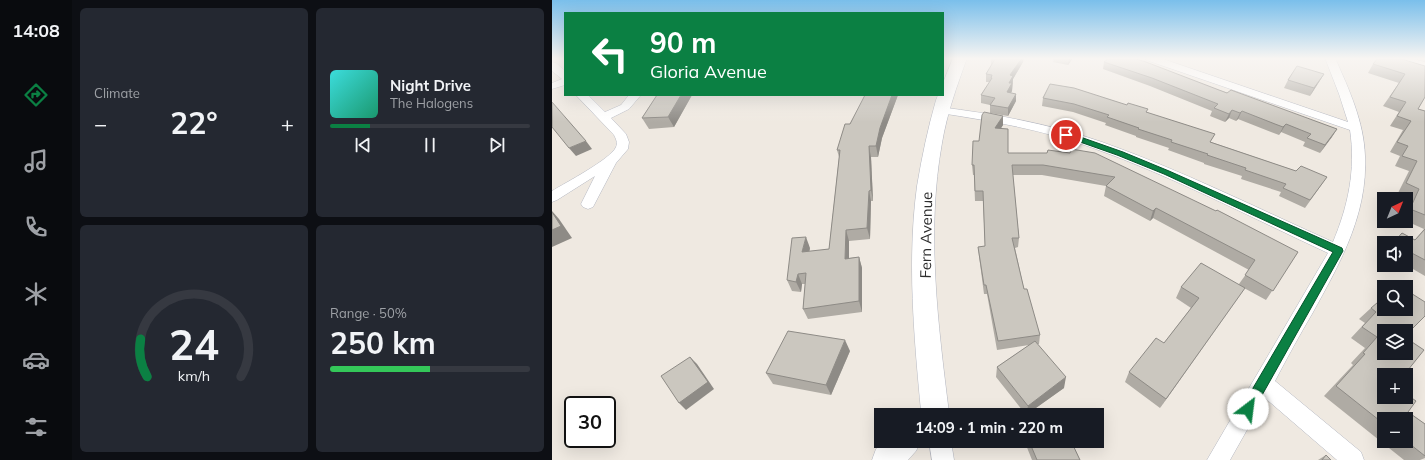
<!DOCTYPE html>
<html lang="en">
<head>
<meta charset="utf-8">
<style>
  body { margin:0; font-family:Mulish,sans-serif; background:#242831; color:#f1f3f6; height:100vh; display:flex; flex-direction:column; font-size:15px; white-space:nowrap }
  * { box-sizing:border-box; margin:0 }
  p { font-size:13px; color:#9ea1a6 }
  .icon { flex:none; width:22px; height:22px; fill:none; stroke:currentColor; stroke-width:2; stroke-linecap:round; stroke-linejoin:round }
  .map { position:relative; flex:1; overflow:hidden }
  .details { display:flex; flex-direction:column; gap:8px; padding:8px; background:#0d0f14; width:480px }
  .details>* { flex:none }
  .top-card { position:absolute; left:12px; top:12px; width:380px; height:84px; border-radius:0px; box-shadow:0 4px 16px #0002; background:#0b8043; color:#fff; overflow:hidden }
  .needle { width:26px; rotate:43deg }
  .buttons { position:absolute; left:825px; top:192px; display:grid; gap:8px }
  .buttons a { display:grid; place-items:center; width:36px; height:36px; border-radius:0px; background:#171b24; box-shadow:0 4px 16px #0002; font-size:20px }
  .speed { position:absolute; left:12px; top:396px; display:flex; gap:8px; font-size:20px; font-weight:700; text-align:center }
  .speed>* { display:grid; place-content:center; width:52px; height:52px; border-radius:50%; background:#171b24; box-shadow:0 4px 16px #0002; line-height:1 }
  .speed .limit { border:2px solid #111; border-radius:6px; background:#fff; color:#111 }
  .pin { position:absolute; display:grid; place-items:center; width:34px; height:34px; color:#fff; margin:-17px; border:2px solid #fff; border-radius:50%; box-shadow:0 1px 4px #0007 }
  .me { position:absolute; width:44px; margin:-22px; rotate:30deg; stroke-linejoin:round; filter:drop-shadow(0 0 3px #0008) }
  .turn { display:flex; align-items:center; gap:14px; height:84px; padding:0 20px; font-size:18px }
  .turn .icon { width:52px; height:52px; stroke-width:2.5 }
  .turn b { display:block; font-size:28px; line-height:34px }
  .big { font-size:30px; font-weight:700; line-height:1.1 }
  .details .widget { flex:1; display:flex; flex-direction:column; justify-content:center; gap:6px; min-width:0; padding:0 14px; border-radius:6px; background:#242831 }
  .details .dial { align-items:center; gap:0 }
  .dial svg { height:104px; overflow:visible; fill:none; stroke:#363941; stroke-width:7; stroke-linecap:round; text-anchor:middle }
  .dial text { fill:#f1f3f6; stroke:none }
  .song { display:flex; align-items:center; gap:12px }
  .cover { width:48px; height:48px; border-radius:6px; background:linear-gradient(135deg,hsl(180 70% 55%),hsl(160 70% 35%)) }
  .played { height:4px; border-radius:2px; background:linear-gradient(90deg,#0b8043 20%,#363941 20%) }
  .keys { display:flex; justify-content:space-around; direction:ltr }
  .heat { display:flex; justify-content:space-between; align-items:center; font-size:22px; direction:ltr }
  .charge { height:6px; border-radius:3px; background:linear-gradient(90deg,#34c759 50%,#363941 0) }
  .details .tiles { flex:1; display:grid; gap:8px; grid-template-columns:repeat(2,1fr) }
  .trip { position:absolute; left:322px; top:408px; width:230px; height:40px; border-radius:0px; background:#171b24; box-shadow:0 4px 16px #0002; font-weight:700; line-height:40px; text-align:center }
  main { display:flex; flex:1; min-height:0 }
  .menu { display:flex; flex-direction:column; width:72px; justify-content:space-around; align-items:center; background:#090b0e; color:#9ea1a6 }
  .menu .icon { width:28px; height:28px }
  .menu .on { color:#0b8043 }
  .menu b { font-size:18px; color:#f1f3f6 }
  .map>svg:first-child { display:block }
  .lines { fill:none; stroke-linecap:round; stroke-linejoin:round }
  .street-casing { stroke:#b4b7c1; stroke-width:1 }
  .secondary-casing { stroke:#b4b7c1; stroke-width:1 }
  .street { fill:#fff; fill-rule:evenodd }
  .secondary { fill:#fff; fill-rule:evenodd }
  .wall { fill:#afaba4; fill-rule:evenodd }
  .shaded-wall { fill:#8e8b86 }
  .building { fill:#cbc7bf; stroke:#8e8b86 }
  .route { fill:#0b8043; stroke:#07532c }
  .labels { text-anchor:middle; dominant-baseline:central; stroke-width:3.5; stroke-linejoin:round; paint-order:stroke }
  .street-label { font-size:15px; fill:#2e2e2e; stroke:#fff }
</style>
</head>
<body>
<main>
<nav class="menu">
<b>14:08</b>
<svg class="icon on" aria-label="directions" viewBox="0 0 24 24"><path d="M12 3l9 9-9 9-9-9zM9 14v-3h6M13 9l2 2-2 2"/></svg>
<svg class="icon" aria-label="music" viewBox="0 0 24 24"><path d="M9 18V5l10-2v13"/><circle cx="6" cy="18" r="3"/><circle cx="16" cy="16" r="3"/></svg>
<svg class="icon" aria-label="phone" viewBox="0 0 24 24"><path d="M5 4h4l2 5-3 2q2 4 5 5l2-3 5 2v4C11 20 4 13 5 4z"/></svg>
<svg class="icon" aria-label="climate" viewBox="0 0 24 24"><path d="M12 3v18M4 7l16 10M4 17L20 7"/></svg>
<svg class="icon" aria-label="car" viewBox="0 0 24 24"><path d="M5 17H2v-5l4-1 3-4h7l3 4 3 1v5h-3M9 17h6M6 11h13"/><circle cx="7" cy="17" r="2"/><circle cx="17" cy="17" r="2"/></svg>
<svg class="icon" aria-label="filters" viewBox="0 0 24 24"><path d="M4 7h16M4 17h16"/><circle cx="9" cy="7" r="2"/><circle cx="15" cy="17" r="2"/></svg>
</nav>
<section class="details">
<div class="tiles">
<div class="widget"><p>Climate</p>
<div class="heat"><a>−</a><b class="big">22°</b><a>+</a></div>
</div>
<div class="widget">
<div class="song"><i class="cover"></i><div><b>Night Drive</b><p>The Halogens</p></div></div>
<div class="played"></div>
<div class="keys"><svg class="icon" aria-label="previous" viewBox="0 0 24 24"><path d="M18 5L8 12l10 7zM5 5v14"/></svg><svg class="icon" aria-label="pause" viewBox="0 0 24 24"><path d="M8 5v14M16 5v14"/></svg><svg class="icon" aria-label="next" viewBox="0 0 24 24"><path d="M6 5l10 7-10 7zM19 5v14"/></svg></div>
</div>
<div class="widget dial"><svg viewBox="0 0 100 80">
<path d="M14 69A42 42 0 1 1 86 69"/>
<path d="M14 69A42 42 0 0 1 9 40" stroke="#0b8043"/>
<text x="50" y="56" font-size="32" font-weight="700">24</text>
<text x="50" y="72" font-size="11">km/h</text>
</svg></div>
<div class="widget"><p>Range · 50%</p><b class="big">250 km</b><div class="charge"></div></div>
</div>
</section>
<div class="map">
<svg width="873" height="460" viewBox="0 0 873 460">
  <rect width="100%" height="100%" fill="#efe9e1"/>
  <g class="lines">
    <defs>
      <g id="street">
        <path d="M593,58h15l188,64 -9,-28 -14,-36h10c14,31 29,64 30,98 3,59 -26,109 -53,158 -13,22 -25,44 -37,67l86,71 3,8h-27l-72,-62 -35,62h-23l121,-207c-76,-35 -156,-77 -235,-105 -49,-18 -101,-27 -153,-35l-4,-1 -2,-2 2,-2 4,-1c55,7 110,17 162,35 79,28 155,66 231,100 15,-36 23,-72 17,-112l-204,-70z"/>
        <polygon points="841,58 858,58 873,62 873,68 842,60"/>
        <polygon points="0,62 4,63 13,71 13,85 0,89 0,83 10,79 0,71"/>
        <path d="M24,95h12l17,17 16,-7 8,-10h12l-12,14 -18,9 15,16 3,8 -1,7 -12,14 -23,44 -5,2 -5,-2 -2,-3 14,-28 -38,24 -5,2v-11c13,-8 59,-32 64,-44 2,-4 0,-8 -2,-12z"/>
        <polygon points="377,441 399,441 402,460 380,460"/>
      </g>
      <g id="secondary">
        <path d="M401,58h14c-10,28 -20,55 -25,85 -16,89 -4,181 7,270l-1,2h-29l2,-4c-7,-74 -14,-151 -4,-225 5,-30 11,-58 19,-86l2,-5h5v-12z"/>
        <polygon points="333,441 369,441 364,451 356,460 320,460 324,449"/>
      </g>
    </defs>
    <use href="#street" class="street-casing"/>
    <use href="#secondary" class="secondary-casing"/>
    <use href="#street" class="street"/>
    <use href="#secondary" class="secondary"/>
  </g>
  <g class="wall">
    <polygon points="439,58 472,58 471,62 461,79 460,91 459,93 464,101 456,116 438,113 438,105 429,103 429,95 438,82 434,82 434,74 439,66"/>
    <polygon points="502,58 521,58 516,65 501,62"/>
    <polygon points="552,62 667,90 785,129 768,153 751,146 753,142 729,132 727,135 719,132 686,119 684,121 677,118 673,122 658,116 660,111 598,86 551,69"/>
    <polygon points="821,64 873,66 866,109 873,111 873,276 854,265 854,243 841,243 850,233 863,240 872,229 854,221 854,208 859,199 846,193 857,171 843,166 848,156 838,152 851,130 838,126 847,112 831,106 847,83 816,73"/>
    <polygon points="772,74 758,96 732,88 736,80"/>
    <polygon points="105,95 140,95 122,127 97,129 90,118"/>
    <polygon points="313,95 346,95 330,138 326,157 319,157 321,201 319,201 318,239 297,241 297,258 307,257 310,268 310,312 256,319 251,309 253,284 250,284 249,292 240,291 235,280 258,248 257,252 277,249 287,157 285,150"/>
    <polygon points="491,98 595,112 659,142 744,171 775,177 753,208 727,196 729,192 689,179 690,176 652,164 652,163 616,150 617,148 584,137 584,136 553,125 554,123 521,112 490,106"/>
    <polygon points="451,116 451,125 449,128 456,153 495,153 496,150 746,252 714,300 692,288 608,408 573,382 577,372 612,343 639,308 624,298 629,287 687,284 697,270 601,218 598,221 552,196 554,186 490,175 461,175 467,238 466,247 463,248 472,289 488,335 487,344 485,344 512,388 474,415 444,377 445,367 477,345 445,350 435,294 432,294 427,256 426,247 433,246 431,201 423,201 422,175 421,175 420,165 427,141"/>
    <path d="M819,308l35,23 -22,44 24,37 17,12v34l-5,2h-16l-80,-64 29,-31 -2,-2 14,-15 -14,-10 14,-15 -6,-4zM832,419l22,22h-22z"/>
    <polygon points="298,351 279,395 221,384 214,373"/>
    <polygon points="474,441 519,441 528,460 480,460 474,445"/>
    <polygon points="774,455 779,460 766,460"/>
  </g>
  <g class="shaded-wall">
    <polygon points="470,58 472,58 471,62 461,79 460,91 454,100 455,92 458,75"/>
    <polygon points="517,58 521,58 516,65"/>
    <polygon points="772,74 767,82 758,96 762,88"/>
    <polygon points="464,94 464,101 456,116 456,108"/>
    <polygon points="129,95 140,95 122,127 116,117"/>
    <polygon points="340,95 346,95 330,138 326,157 324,146 328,128"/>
    <polygon points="680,110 677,118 673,122 677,114"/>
    <polygon points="690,111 686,119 684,121 688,113"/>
    <polygon points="451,116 451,125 443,138 443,128"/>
    <polygon points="734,124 729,132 727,135 731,127"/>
    <polygon points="785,129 780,137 768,153 773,145"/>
    <polygon points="34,141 40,149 24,156 17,148"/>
    <polygon points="317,146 319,157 321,201 319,190"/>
    <polygon points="317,191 319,201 318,239 315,228"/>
    <polygon points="604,208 601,218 598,221 601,211"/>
    <polygon points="0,211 7,219 20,238 0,247"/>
    <polygon points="294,230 297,241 297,269 293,259"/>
    <polygon points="254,237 258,248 255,263 250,252"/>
    <polygon points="307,257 310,268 310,312 307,301"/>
    <polygon points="246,274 250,284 249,292 244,282"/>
    <polygon points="693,288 686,298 608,408 614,399"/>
    <polygon points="293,340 298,351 279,395 274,385"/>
    <polygon points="138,357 145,364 162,389 134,410 127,403"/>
    <polygon points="514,377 512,388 474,415 476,406"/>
  </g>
  <g class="building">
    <polygon points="439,58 470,58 458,75 461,76 457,83 460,83 455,92 464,94 456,108 438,105 443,98 429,95 440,78 439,78 440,75 434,74 443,59"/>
    <polygon points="557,58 581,58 594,62 667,90 675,93 679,90 785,129 773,145 755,138 759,134 734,124 731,127 723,124 690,111 688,113 680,110 677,114 662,108 666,104 600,78 552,62"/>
    <polygon points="826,58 846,58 873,66 873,97 866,109 873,111 873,215 858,209 867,189 854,183 865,161 850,156 856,146 845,142 859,121 845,116 854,102 838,97 853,74 821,64"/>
    <polygon points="745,66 772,74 762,88 736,80"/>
    <polygon points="498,84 522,88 575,105 576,103 596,109 594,112 663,134 658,142 744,171 749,166 775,177 758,200 731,188 734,184 693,170 694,168 655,155 656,154 619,142 620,140 586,129 587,128 555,117 557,115 522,104 491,98"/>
    <polygon points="105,95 129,95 116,117 90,118"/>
    <polygon points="313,95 340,95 328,128 324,146 317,146 319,190 317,191 315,228 294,230 293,259 307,257 307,301 251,309 254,273 246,274 244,282 235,280 240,238 254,237 250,252 277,249 288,150 285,150 293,124 298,124"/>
    <polygon points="0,102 34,141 17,148 0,127"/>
    <polygon points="432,112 451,116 443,128 456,129 456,153 495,153 496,150 518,153 519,149 543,153 664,211 665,210 746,252 721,291 693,275 703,260 604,208 601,211 554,186 563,177 491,165 460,165 467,238 460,238 472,289 475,289 488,335 446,341 434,285 432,285 426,247 433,246 431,191 423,191 422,165 420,165 421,141 427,141 430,115"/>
    <polygon points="0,212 9,226 0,230"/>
    <polygon points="873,229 873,260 854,250 854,243 841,243 850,233 863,240"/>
    <polygon points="649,263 693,288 614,399 577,372 604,338 612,343 647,298 629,287"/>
    <polygon points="846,285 849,287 843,287"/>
    <polygon points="854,290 873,302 873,316 854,335 854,331 832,331 832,353 854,353 854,338 872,350 852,375 832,375 832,397 854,397 854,394 864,401 856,412 873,424 873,456 854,441 854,419 832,419 832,424 784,386 813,354 811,353 825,337 810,327 824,312 819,308 832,297 832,309 854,309"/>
    <polygon points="236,331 293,340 274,385 214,373"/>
    <polygon points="483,341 514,377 476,406 445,367"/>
    <polygon points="138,357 156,382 127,403 109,376"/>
    <polygon points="477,441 519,441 528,460 485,460"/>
    <polygon points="774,455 779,460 770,460"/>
  </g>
  <linearGradient id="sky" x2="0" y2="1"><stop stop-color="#7abfeb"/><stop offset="0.48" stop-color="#f8f5f2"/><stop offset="1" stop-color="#f8f5f2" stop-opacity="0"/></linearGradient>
  <rect width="873" height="122" fill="url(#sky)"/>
  <polygon class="route" points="511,133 517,133 571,152 617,171 790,248 791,251 700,413 696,415 691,413 690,409 691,405 781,252 612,174 565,155 511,136"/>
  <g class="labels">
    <g class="street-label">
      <text transform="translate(374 235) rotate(-89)">Fern Avenue</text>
    </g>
  </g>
</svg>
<div class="buttons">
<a><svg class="needle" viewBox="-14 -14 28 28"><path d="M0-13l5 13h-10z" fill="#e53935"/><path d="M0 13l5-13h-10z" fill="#9ea1a6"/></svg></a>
<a><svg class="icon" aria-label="sound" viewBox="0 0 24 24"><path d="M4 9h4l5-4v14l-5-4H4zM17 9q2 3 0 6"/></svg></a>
<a><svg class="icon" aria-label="search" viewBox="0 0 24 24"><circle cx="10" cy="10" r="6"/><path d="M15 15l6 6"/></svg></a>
<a><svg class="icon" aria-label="layers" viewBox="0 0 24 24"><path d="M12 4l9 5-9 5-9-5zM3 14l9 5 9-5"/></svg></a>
<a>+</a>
<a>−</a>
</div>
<div class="speed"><div class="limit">30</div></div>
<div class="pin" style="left:514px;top:135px;background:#d93025"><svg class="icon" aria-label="arrive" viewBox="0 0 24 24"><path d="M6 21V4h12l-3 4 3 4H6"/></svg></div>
<svg class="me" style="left:696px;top:409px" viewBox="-20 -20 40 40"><circle r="19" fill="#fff"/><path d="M0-13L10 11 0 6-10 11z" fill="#0b8043"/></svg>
<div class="trip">14:09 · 1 min · 220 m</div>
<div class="top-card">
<div class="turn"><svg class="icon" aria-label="left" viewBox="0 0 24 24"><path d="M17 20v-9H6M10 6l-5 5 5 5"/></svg><div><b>90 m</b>Gloria Avenue</div></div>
</div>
</div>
</main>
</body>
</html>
